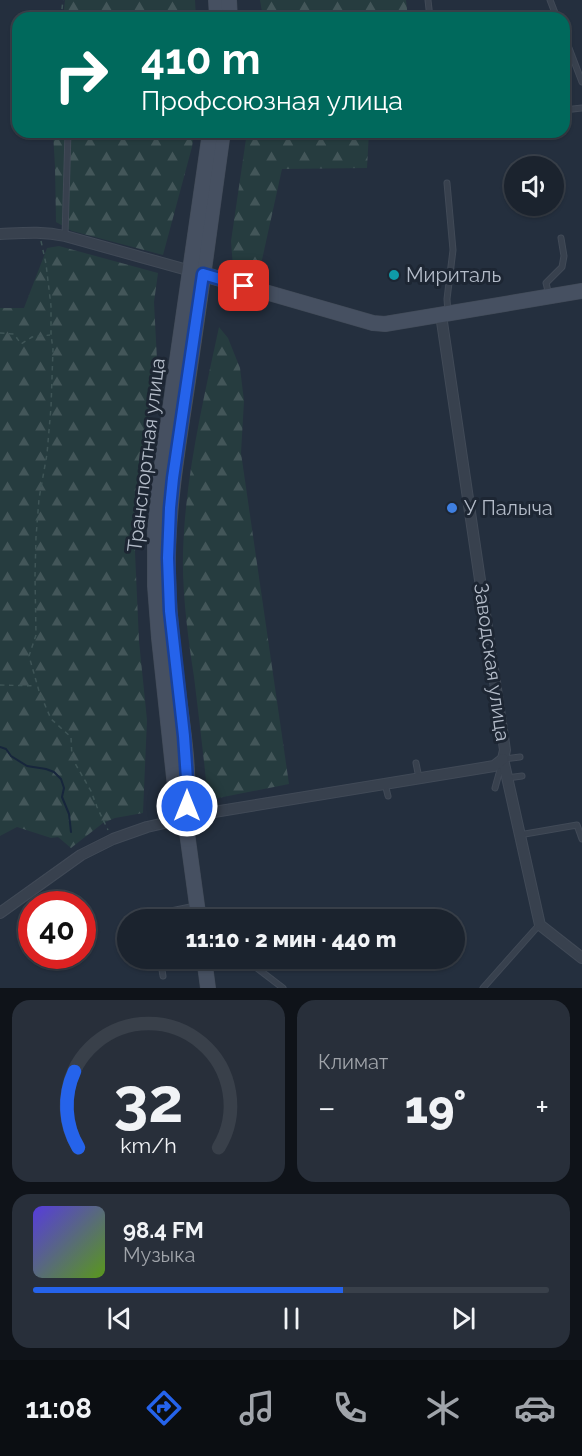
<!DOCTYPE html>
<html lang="ru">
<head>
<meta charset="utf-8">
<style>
  body { margin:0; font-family:Raleway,sans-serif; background:#282f3a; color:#f1f3f6; height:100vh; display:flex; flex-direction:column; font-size:22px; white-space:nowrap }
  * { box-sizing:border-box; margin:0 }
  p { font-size:20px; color:#a0a4aa }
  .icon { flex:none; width:33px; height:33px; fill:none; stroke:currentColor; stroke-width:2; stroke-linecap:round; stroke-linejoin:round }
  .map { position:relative; height:988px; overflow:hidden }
  .panel { display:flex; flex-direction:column; gap:12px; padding:12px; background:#0f1319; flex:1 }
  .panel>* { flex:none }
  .banner { position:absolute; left:12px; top:12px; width:558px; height:126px; border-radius:18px; box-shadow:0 2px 4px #0004,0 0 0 2px #39404a; background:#00695c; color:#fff; overflow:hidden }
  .fabs { position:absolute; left:504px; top:156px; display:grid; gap:12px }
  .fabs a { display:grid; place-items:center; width:60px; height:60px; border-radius:50%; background:#1b232e; box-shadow:0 2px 4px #0004,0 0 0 2px #39404a; font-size:30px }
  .speed { position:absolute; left:18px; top:891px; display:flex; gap:12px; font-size:30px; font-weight:700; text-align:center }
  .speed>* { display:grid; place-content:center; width:78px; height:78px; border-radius:50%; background:#1b232e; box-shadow:0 2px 4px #0004,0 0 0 2px #39404a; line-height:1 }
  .speed .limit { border:9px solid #d22; background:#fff; color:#111 }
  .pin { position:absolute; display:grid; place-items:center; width:51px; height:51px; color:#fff; margin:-26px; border-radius:12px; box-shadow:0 3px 9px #0006 }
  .me { position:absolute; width:66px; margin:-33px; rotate:0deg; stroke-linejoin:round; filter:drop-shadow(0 0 4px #0008) }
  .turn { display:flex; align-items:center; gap:21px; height:126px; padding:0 30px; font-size:27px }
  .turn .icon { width:78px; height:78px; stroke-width:2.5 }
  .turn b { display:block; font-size:42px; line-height:51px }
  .big { font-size:45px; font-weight:800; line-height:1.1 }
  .panel .tile { flex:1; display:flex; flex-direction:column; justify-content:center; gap:9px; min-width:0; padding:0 21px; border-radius:18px; background:#282f3a }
  .panel .dial { align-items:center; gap:0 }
  .dial svg { height:156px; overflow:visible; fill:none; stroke:#39404a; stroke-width:7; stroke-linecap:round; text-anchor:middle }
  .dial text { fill:#f1f3f6; stroke:none }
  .song { display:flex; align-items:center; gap:18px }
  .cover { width:72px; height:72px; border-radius:9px; background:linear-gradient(135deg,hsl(250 70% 55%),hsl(90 70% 35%)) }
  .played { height:6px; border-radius:3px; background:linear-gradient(90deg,#2563eb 60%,#39404a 60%) }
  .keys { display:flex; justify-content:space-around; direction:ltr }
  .heat { display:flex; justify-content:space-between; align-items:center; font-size:33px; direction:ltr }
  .panel .tiles { flex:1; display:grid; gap:12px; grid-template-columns:1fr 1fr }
  .tile:last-child { grid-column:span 2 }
  .trip { position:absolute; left:117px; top:909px; width:348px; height:60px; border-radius:30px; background:#1b232e; box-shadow:0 2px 4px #0004,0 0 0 2px #39404a; font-weight:800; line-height:60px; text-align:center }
  .dock { display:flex; height:96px; justify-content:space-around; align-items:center; background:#0b0e12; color:#a0a4aa }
  .dock .icon { width:42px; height:42px }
  .dock .current { color:#2563eb }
  .dock b { font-size:27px; color:#f1f3f6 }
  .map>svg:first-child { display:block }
  .forest { fill:url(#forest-firs) }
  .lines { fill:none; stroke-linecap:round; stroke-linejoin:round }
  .stream { stroke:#17263c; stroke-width:2 }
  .lane-casing { stroke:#414a57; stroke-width:7 }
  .street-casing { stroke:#414a57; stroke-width:12 }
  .secondary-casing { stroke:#414a57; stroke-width:16 }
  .path { stroke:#3f5557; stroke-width:1.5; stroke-dasharray:4.5 4.5; stroke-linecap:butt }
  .lane { stroke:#38414e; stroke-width:5 }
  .street { stroke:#38414e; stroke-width:10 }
  .secondary { stroke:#465061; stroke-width:15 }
  .route-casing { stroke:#184099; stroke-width:15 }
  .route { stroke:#2563eb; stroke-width:10 }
  .culture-dot { fill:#0f9aa8; stroke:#1d2633; stroke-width:2 }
  .shop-dot { fill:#3f7fe0; stroke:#1d2633; stroke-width:2 }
  .labels { text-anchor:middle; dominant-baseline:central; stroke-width:6; stroke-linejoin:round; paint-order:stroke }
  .poi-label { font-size:20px; fill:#b4bcc9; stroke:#1d2633; text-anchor:start }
  .street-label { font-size:20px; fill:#b4bcc9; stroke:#1d2633 }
</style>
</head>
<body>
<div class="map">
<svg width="582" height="988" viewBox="0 0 582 988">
  <defs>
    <pattern id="forest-firs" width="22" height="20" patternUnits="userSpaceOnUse" patternTransform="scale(1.5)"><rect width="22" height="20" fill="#263c3f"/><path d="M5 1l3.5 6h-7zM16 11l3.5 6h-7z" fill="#435659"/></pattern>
  </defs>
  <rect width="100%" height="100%" fill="#242f3e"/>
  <g class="forest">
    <polygon points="65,0 195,0 196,18 63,18"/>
    <polygon points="260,0 406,0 408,18 263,18"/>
    <polygon points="53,132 194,132 192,147 163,255 72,231 56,222 55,167"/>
    <polygon points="247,132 369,132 367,168 282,169 258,278 233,267 231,241"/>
    <polygon points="59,246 158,273 154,302 157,360 137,511 135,552 139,641 147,720 143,813 115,818 103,823 71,848 58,837 51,838 17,827 0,836 0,308 24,308 47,248"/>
    <path d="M219,327l9,11 12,30 4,33 -3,52 48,331 -81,16c-4,-41 -9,-82 -14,-123 -6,-39 -12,-84 -11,-124 2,-76 20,-151 36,-226z"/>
  </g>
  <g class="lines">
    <polyline class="stream" points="0,747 6,749 11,756 27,766 46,769 54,772 61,779 64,788 62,797 69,814 71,832"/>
    <defs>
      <g id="lane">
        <polyline points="428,0 430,18"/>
        <polyline points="550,0 557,18"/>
        <polyline points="564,35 582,82"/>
        <polyline points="564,110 582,108"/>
        <polyline points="447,183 453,250 447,299 448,313"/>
        <polyline points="65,236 68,132"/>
        <polyline points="549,295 546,283 562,267 564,256 561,238"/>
        <polyline points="416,763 419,778"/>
        <polyline points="507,778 522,776"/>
        <polyline points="385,784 388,796"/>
        <polyline points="495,788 503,759 520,757"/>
        <polyline points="519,835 577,825 582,839"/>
        <polyline points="153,920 152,915 195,906"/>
        <polyline points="160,958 163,976"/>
        <polyline points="208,967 226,964 253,965 283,988"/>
        <polyline points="483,988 539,925"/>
      </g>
      <g id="street">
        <path d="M0,234c23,-1 42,-3 65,2l126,35"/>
        <polyline points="441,315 505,750 503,759 540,925 582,958"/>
        <polyline points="0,913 81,855 113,839 147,827 208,813 494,766 503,759"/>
      </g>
      <g id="secondary">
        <polyline points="216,0 217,18"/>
        <polyline points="229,0 230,18"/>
        <polyline points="196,272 373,323 385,324 582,291"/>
        <path d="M186,815c4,-36 -1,-73 -6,-109 -6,-49 -13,-99 -12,-150 1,-63 13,-126 22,-189 12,-79 22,-157 33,-235"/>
        <polyline points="199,920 185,818 176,796 159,638 155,586 155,531 160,478 210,132"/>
        <polyline points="204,958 208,988"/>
      </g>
    </defs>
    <use href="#lane" class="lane-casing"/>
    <use href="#street" class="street-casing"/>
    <use href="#secondary" class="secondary-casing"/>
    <g class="path">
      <polyline points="61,18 63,0"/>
      <polyline points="41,241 46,264 51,306 51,335 53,349 51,407 47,454 39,499 36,537 35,576 36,635 29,656 39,691 51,719 71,737 72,758 91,791 97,807 108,830"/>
      <polyline points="0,333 14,334 21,344 32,337 50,335"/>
      <polyline points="0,685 36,686"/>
    </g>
    <use href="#lane" class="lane"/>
    <use href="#street" class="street"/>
    <use href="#secondary" class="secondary"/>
  </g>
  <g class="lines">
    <defs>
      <polyline id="route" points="187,806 188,794 184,736 170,611 168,558 170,508 173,478 203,274 244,286"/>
    </defs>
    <use href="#route" class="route-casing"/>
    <use href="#route" class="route"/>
  </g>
  <circle class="culture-dot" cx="394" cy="275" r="6"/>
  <circle class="shop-dot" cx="452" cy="508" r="6"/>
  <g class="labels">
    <g class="poi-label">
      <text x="406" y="275">Мириталь</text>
      <text x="464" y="508">У Палыча</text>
    </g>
    <g class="street-label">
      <text transform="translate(146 455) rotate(-83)">Транспортная улица</text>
      <text transform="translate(492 662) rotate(82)">Заводская улица</text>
    </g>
  </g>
</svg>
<div class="fabs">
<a><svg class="icon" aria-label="sound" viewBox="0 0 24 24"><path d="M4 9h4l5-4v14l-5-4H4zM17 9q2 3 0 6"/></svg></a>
</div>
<div class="speed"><div class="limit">40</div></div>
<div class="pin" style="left:244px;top:286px;background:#d93025"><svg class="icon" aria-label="arrive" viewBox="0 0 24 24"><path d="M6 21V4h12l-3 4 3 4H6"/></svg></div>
<svg class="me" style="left:187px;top:806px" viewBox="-20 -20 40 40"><circle r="17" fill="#2563eb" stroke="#fff" stroke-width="3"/><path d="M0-11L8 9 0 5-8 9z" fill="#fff"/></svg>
<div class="trip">11:10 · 2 мин · 440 m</div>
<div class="banner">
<div class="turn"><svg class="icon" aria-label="right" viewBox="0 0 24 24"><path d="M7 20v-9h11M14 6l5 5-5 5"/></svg><div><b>410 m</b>Профсоюзная улица</div></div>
</div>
</div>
<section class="panel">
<div class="tiles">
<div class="tile dial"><svg viewBox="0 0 100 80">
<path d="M14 69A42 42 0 1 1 86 69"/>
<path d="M14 69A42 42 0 0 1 12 30" stroke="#2563eb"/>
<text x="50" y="56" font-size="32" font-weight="700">32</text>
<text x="50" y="72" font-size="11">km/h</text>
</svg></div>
<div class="tile"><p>Климат</p>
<div class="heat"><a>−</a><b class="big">19°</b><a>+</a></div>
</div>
<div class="tile">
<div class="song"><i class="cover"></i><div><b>98.4 FM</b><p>Музыка</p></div></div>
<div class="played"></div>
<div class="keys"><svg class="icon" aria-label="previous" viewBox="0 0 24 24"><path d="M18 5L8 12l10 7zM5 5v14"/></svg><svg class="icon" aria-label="pause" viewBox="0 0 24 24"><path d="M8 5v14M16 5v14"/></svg><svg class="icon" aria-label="next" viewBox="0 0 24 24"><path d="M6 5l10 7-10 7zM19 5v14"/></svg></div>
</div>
</div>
</section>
<nav class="dock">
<b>11:08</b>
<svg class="icon current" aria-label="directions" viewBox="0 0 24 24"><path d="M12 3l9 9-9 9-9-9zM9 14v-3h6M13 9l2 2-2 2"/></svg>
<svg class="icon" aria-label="music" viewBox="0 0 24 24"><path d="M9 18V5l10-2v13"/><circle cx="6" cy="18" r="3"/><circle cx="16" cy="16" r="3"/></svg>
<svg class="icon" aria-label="phone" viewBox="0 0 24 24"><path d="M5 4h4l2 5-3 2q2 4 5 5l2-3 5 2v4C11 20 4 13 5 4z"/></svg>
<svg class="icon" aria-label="climate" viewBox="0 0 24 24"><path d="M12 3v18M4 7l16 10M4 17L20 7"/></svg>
<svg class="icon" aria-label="car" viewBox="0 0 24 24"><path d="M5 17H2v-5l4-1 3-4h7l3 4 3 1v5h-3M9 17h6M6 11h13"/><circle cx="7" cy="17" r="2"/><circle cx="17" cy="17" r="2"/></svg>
</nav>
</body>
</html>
